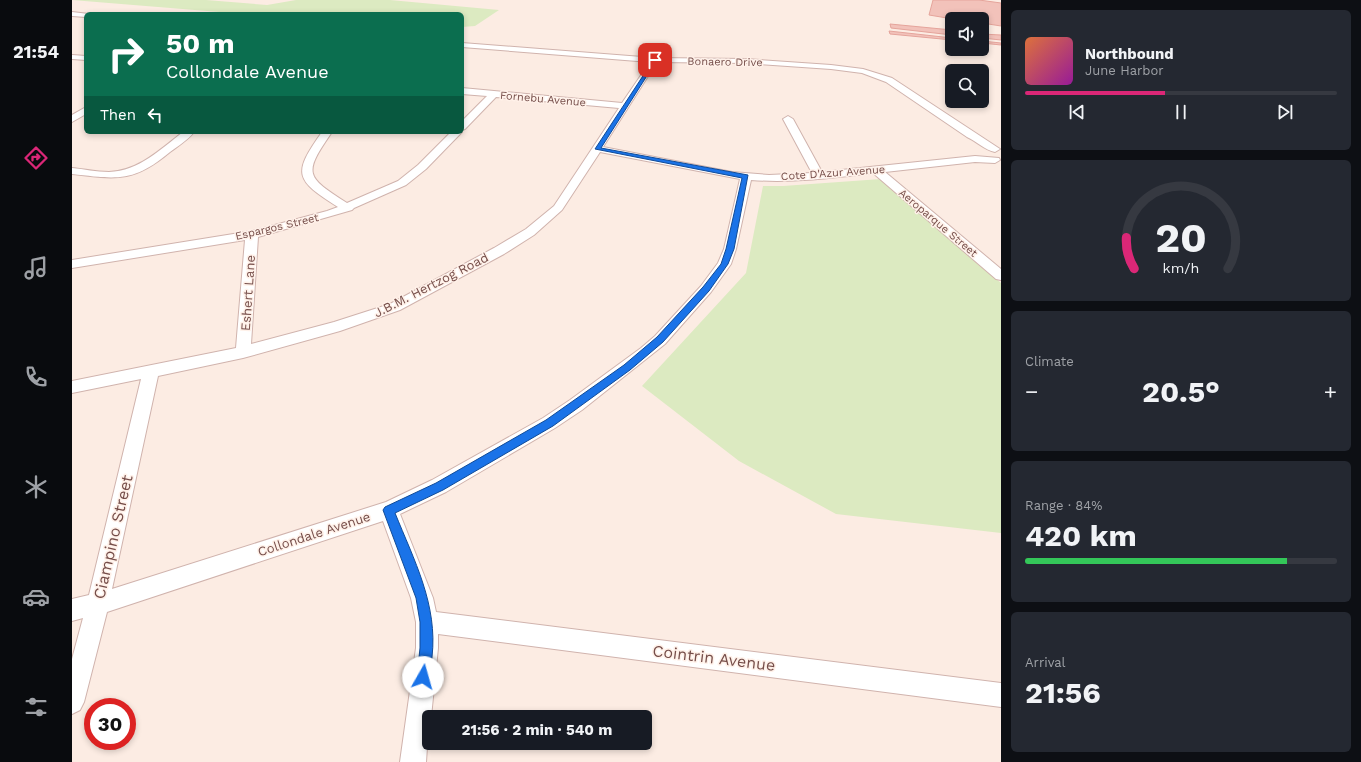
<!DOCTYPE html>
<html lang="en">
<head>
<meta charset="utf-8">
<style>
  body { margin:0; font-family:"Work Sans",sans-serif; background:#242831; color:#f1f3f6; height:100vh; display:flex; flex-direction:column; font-size:15px; white-space:nowrap }
  * { box-sizing:border-box; margin:0 }
  p { font-size:13px; color:#9ea1a6 }
  .icon { flex:none; width:22px; height:22px; fill:none; stroke:currentColor; stroke-width:2; stroke-linecap:round; stroke-linejoin:round }
  .map { position:relative; flex:1; overflow:hidden }
  .panel { display:flex; flex-direction:column; gap:10px; padding:10px; background:#0d0f14; width:360px }
  .panel>* { flex:none }
  .guide { position:absolute; left:12px; top:12px; width:380px; height:122px; border-radius:6px; box-shadow:0 2px 6px #0003; background:#0b6e4f; color:#fff; overflow:hidden }
  .buttons { position:absolute; left:873px; top:12px; display:grid; gap:8px }
  .buttons a { display:grid; place-items:center; width:44px; height:44px; border-radius:6px; background:#171b24; box-shadow:0 2px 6px #0003; font-size:20px }
  .speed { position:absolute; left:12px; top:698px; display:flex; gap:8px; font-size:20px; font-weight:700; text-align:center }
  .speed>* { display:grid; place-content:center; width:52px; height:52px; border-radius:50%; background:#171b24; box-shadow:0 2px 6px #0003; line-height:1 }
  .speed .limit { border:6px solid #d22; background:#fff; color:#111 }
  .pin { position:absolute; display:grid; place-items:center; width:34px; height:34px; color:#fff; margin:-17px; border-radius:8px; box-shadow:0 2px 6px #0006 }
  .me { position:absolute; width:44px; margin:-22px; rotate:7deg; stroke-linejoin:round; filter:drop-shadow(0 0 3px #0008) }
  .turn { display:flex; align-items:center; gap:14px; height:84px; padding:0 16px; font-size:18px }
  .turn .icon { width:52px; height:52px; stroke-width:2.5 }
  .turn b { display:block; font-size:28px; line-height:34px }
  .then { display:flex; align-items:center; height:38px; padding:0 16px; background:#0003; gap:8px; font-size:15px }
  .big { font-size:30px; font-weight:700; line-height:1.1 }
  .panel .card { flex:1; display:flex; flex-direction:column; justify-content:center; gap:6px; min-width:0; padding:0 14px; border-radius:6px; background:#242831 }
  .panel .dial { align-items:center; gap:0 }
  .dial svg { height:104px; overflow:visible; fill:none; stroke:#363941; stroke-width:7; stroke-linecap:round; text-anchor:middle }
  .dial text { fill:#f1f3f6; stroke:none }
  .song { display:flex; align-items:center; gap:12px }
  .cover { width:48px; height:48px; border-radius:6px; background:linear-gradient(135deg,hsl(20 70% 55%),hsl(300 70% 35%)) }
  .played { height:4px; border-radius:2px; background:linear-gradient(90deg,#db2777 45%,#363941 45%) }
  .keys { display:flex; justify-content:space-around; direction:ltr }
  .heat { display:flex; justify-content:space-between; align-items:center; font-size:22px; direction:ltr }
  .charge { height:6px; border-radius:3px; background:linear-gradient(90deg,#34c759 84%,#363941 0) }
  .trip { position:absolute; left:350px; top:710px; width:230px; height:40px; border-radius:6px; background:#171b24; box-shadow:0 2px 6px #0003; font-weight:700; line-height:40px; text-align:center }
  main { display:flex; flex:1; min-height:0 }
  .dock { display:flex; flex-direction:column; width:72px; justify-content:space-around; align-items:center; background:#090b0e; color:#9ea1a6 }
  .dock .icon { width:28px; height:28px }
  .dock .current { color:#db2777 }
  .dock b { font-size:18px; color:#f1f3f6 }
  .map>svg:first-child { display:block }
  .green { fill:#dceac1 }
  .building { fill:#f2c2ba; stroke:#e5a49b }
  .lines { fill:none; stroke-linecap:round; stroke-linejoin:round }
  .minor-casing { stroke:#d0b3ad; stroke-width:2 }
  .minor { fill:#fff; fill-rule:evenodd }
  .route { fill:#1a73e8; stroke:#114b97 }
  .labels { text-anchor:middle; dominant-baseline:central; stroke-width:3; stroke-linejoin:round; paint-order:stroke }
  .far-street-label { font-size:11px; fill:#754d49; stroke:#fff1e9 }
  .street-label { font-size:13px; fill:#754d49; stroke:#fff1e9 }
  .near-street-label { font-size:16px; fill:#754d49; stroke:#fff1e9 }
</style>
</head>
<body>
<main>
<nav class="dock">
<b>21:54</b>
<svg class="icon current" aria-label="directions" viewBox="0 0 24 24"><path d="M12 3l9 9-9 9-9-9zM9 14v-3h6M13 9l2 2-2 2"/></svg>
<svg class="icon" aria-label="music" viewBox="0 0 24 24"><path d="M9 18V5l10-2v13"/><circle cx="6" cy="18" r="3"/><circle cx="16" cy="16" r="3"/></svg>
<svg class="icon" aria-label="phone" viewBox="0 0 24 24"><path d="M5 4h4l2 5-3 2q2 4 5 5l2-3 5 2v4C11 20 4 13 5 4z"/></svg>
<svg class="icon" aria-label="climate" viewBox="0 0 24 24"><path d="M12 3v18M4 7l16 10M4 17L20 7"/></svg>
<svg class="icon" aria-label="car" viewBox="0 0 24 24"><path d="M5 17H2v-5l4-1 3-4h7l3 4 3 1v5h-3M9 17h6M6 11h13"/><circle cx="7" cy="17" r="2"/><circle cx="17" cy="17" r="2"/></svg>
<svg class="icon" aria-label="filters" viewBox="0 0 24 24"><path d="M4 7h16M4 17h16"/><circle cx="9" cy="7" r="2"/><circle cx="15" cy="17" r="2"/></svg>
</nav>
<div class="map">
<svg width="929" height="762" viewBox="0 0 929 762">
  <rect width="100%" height="100%" fill="#fcece3"/>
  <g class="green">
    <polygon points="0,0 134,0 195,5 224,0 318,0 427,10 403,26 390,27 390,14 172,14"/>
    <polygon points="809,179 929,283 929,533 764,514 667,461 570,386 674,273 691,186 711,186"/>
  </g>
  <g class="building">
    <polygon points="861,0 907,0 929,3 929,26 910,23 910,19 881,19 857,15"/>
    <polygon points="818,24 880,30 880,35 819,28"/>
    <polygon points="817,31 880,38 880,40 818,34"/>
    <polygon points="910,34 929,35 929,40 910,38"/>
    <polygon points="910,41 929,43 929,45 910,43"/>
  </g>
  <g class="lines">
    <defs>
      <g id="minor">
        <polygon points="0,12 17,14 14,14 14,17 0,16"/>
        <path d="M390,43l193,15 91,1 85,6 32,4 29,9 108,71 -5,3c-10,-2 -19,-11 -28,-15l-81,-55 -24,-9 -31,-4 -85,-6 -89,-1 -54,85 129,25 37,3 43,-2 -29,-54 5,-3 5,3 29,53 153,-16 24,2 1,2 -5,3 -20,-1 -90,10 116,97v11l-5,-1 -123,-106c-40,5 -81,10 -122,7l-15,69 -5,15 -20,28 -46,52 -83,66 -27,18 -109,64 -46,22 33,84 3,14 565,71v24l-563,-73v14l-7,69h-2l-3,45h-26l16,-114v-26l-5,-24 -28,-77 -276,91 -23,90 -4,8 -8,4v-55l11,-41 -11,3v-22l17,-4 52,-216 -69,14v-12l164,-33 9,-108 -173,28v-8l180,-29 75,-20 11,-4c-43,-27 -46,-33 -16,-75h10c-29,42 -27,44 15,71l51,-22 20,-16 33,-33h11l-36,37 -20,16 -52,23 -2,2 -94,27 -7,107 83,-22 56,-18 104,-56 32,-19 28,-23 65,-98 -123,-11 -31,32 -3,1v-9l25,-25 -25,-2v-6l160,15 28,-41 -188,-15zM528,152l140,27 -16,70 -6,14 -17,23 -46,50 -14,12 -71,52 -27,18 -111,62 -46,22 -274,87 46,-213 85,-18 97,-27 60,-21 104,-56 30,-19 28,-25z"/>
        <polygon points="0,55 14,56 14,60 0,59"/>
        <polygon points="14,107 14,114 0,122 0,115"/>
        <path d="M111,132h11c-6,8 -16,14 -24,20 -37,31 -53,27 -98,22v-6c12,1 24,4 37,4 30,-1 52,-23 74,-40z"/>
      </g>
    </defs>
    <use href="#minor" class="minor-casing"/>
    <use href="#minor" class="minor"/>
  </g>
  <path class="route" d="M582,59l3,1 -56,88 147,27 -14,74 -6,15 -19,27 -46,51 -33,28 -77,56 -110,64 -48,23c19,47 43,92 37,144 -1,8 -1,17 -4,24l-5,2 -4,-2 -2,-4 3,-29v-26l-4,-24 -33,-88 2,-3 51,-24 110,-63 78,-55 33,-28 46,-50 18,-23 5,-15 16,-71 -147,-29z"/>
  <g class="labels">
    <g class="far-street-label">
      <text transform="translate(653 62) rotate(1)">Bonaero Drive</text>
      <text transform="translate(471 99) rotate(5)">Fornebu Avenue</text>
      <text transform="translate(761 173) rotate(-4)">Cote D'Azur Avenue</text>
      <text transform="translate(866 223) rotate(40)">Aeroparque Street</text>
      <text transform="translate(205 227) rotate(-13)">Espargos Street</text>
    </g>
    <g class="street-label">
      <text transform="translate(359 285) rotate(-27)">J.B.M. Hertzog Road</text>
      <text transform="translate(176 293) rotate(-86)">Eshert Lane</text>
      <text transform="translate(242 534) rotate(-18)">Collondale Avenue</text>
    </g>
    <g class="near-street-label">
      <text transform="translate(41 537) rotate(-77)">Ciampino Street</text>
      <text transform="translate(642 658) rotate(7)">Cointrin Avenue</text>
    </g>
  </g>
</svg>
<div class="buttons">
<a><svg class="icon" aria-label="sound" viewBox="0 0 24 24"><path d="M4 9h4l5-4v14l-5-4H4zM17 9q2 3 0 6"/></svg></a>
<a><svg class="icon" aria-label="search" viewBox="0 0 24 24"><circle cx="10" cy="10" r="6"/><path d="M15 15l6 6"/></svg></a>
</div>
<div class="speed"><div class="limit">30</div></div>
<div class="pin" style="left:583px;top:60px;background:#d93025"><svg class="icon" aria-label="arrive" viewBox="0 0 24 24"><path d="M6 21V4h12l-3 4 3 4H6"/></svg></div>
<svg class="me" style="left:351px;top:677px" viewBox="-20 -20 40 40"><circle r="19" fill="#fff"/><path d="M0-13L10 11 0 6-10 11z" fill="#1a73e8"/></svg>
<div class="trip">21:56 · 2 min · 540 m</div>
<div class="guide">
<div class="turn"><svg class="icon" aria-label="right" viewBox="0 0 24 24"><path d="M7 20v-9h11M14 6l5 5-5 5"/></svg><div><b>50 m</b>Collondale Avenue</div></div>
<div class="then">Then<svg class="icon" aria-label="left" viewBox="0 0 24 24"><path d="M17 20v-9H6M10 6l-5 5 5 5"/></svg></div>
</div>
</div>
<section class="panel">
<div class="card">
<div class="song"><i class="cover"></i><div><b>Northbound</b><p>June Harbor</p></div></div>
<div class="played"></div>
<div class="keys"><svg class="icon" aria-label="previous" viewBox="0 0 24 24"><path d="M18 5L8 12l10 7zM5 5v14"/></svg><svg class="icon" aria-label="pause" viewBox="0 0 24 24"><path d="M8 5v14M16 5v14"/></svg><svg class="icon" aria-label="next" viewBox="0 0 24 24"><path d="M6 5l10 7-10 7zM19 5v14"/></svg></div>
</div>
<div class="card dial"><svg viewBox="0 0 100 80">
<path d="M14 69A42 42 0 1 1 86 69"/>
<path d="M14 69A42 42 0 0 1 8 45" stroke="#db2777"/>
<text x="50" y="56" font-size="32" font-weight="700">20</text>
<text x="50" y="72" font-size="11">km/h</text>
</svg></div>
<div class="card"><p>Climate</p>
<div class="heat"><a>−</a><b class="big">20.5°</b><a>+</a></div>
</div>
<div class="card"><p>Range · 84%</p><b class="big">420 km</b><div class="charge"></div></div>
<div class="card"><p>Arrival</p><b class="big">21:56</b></div>
</section>
</main>
</body>
</html>
